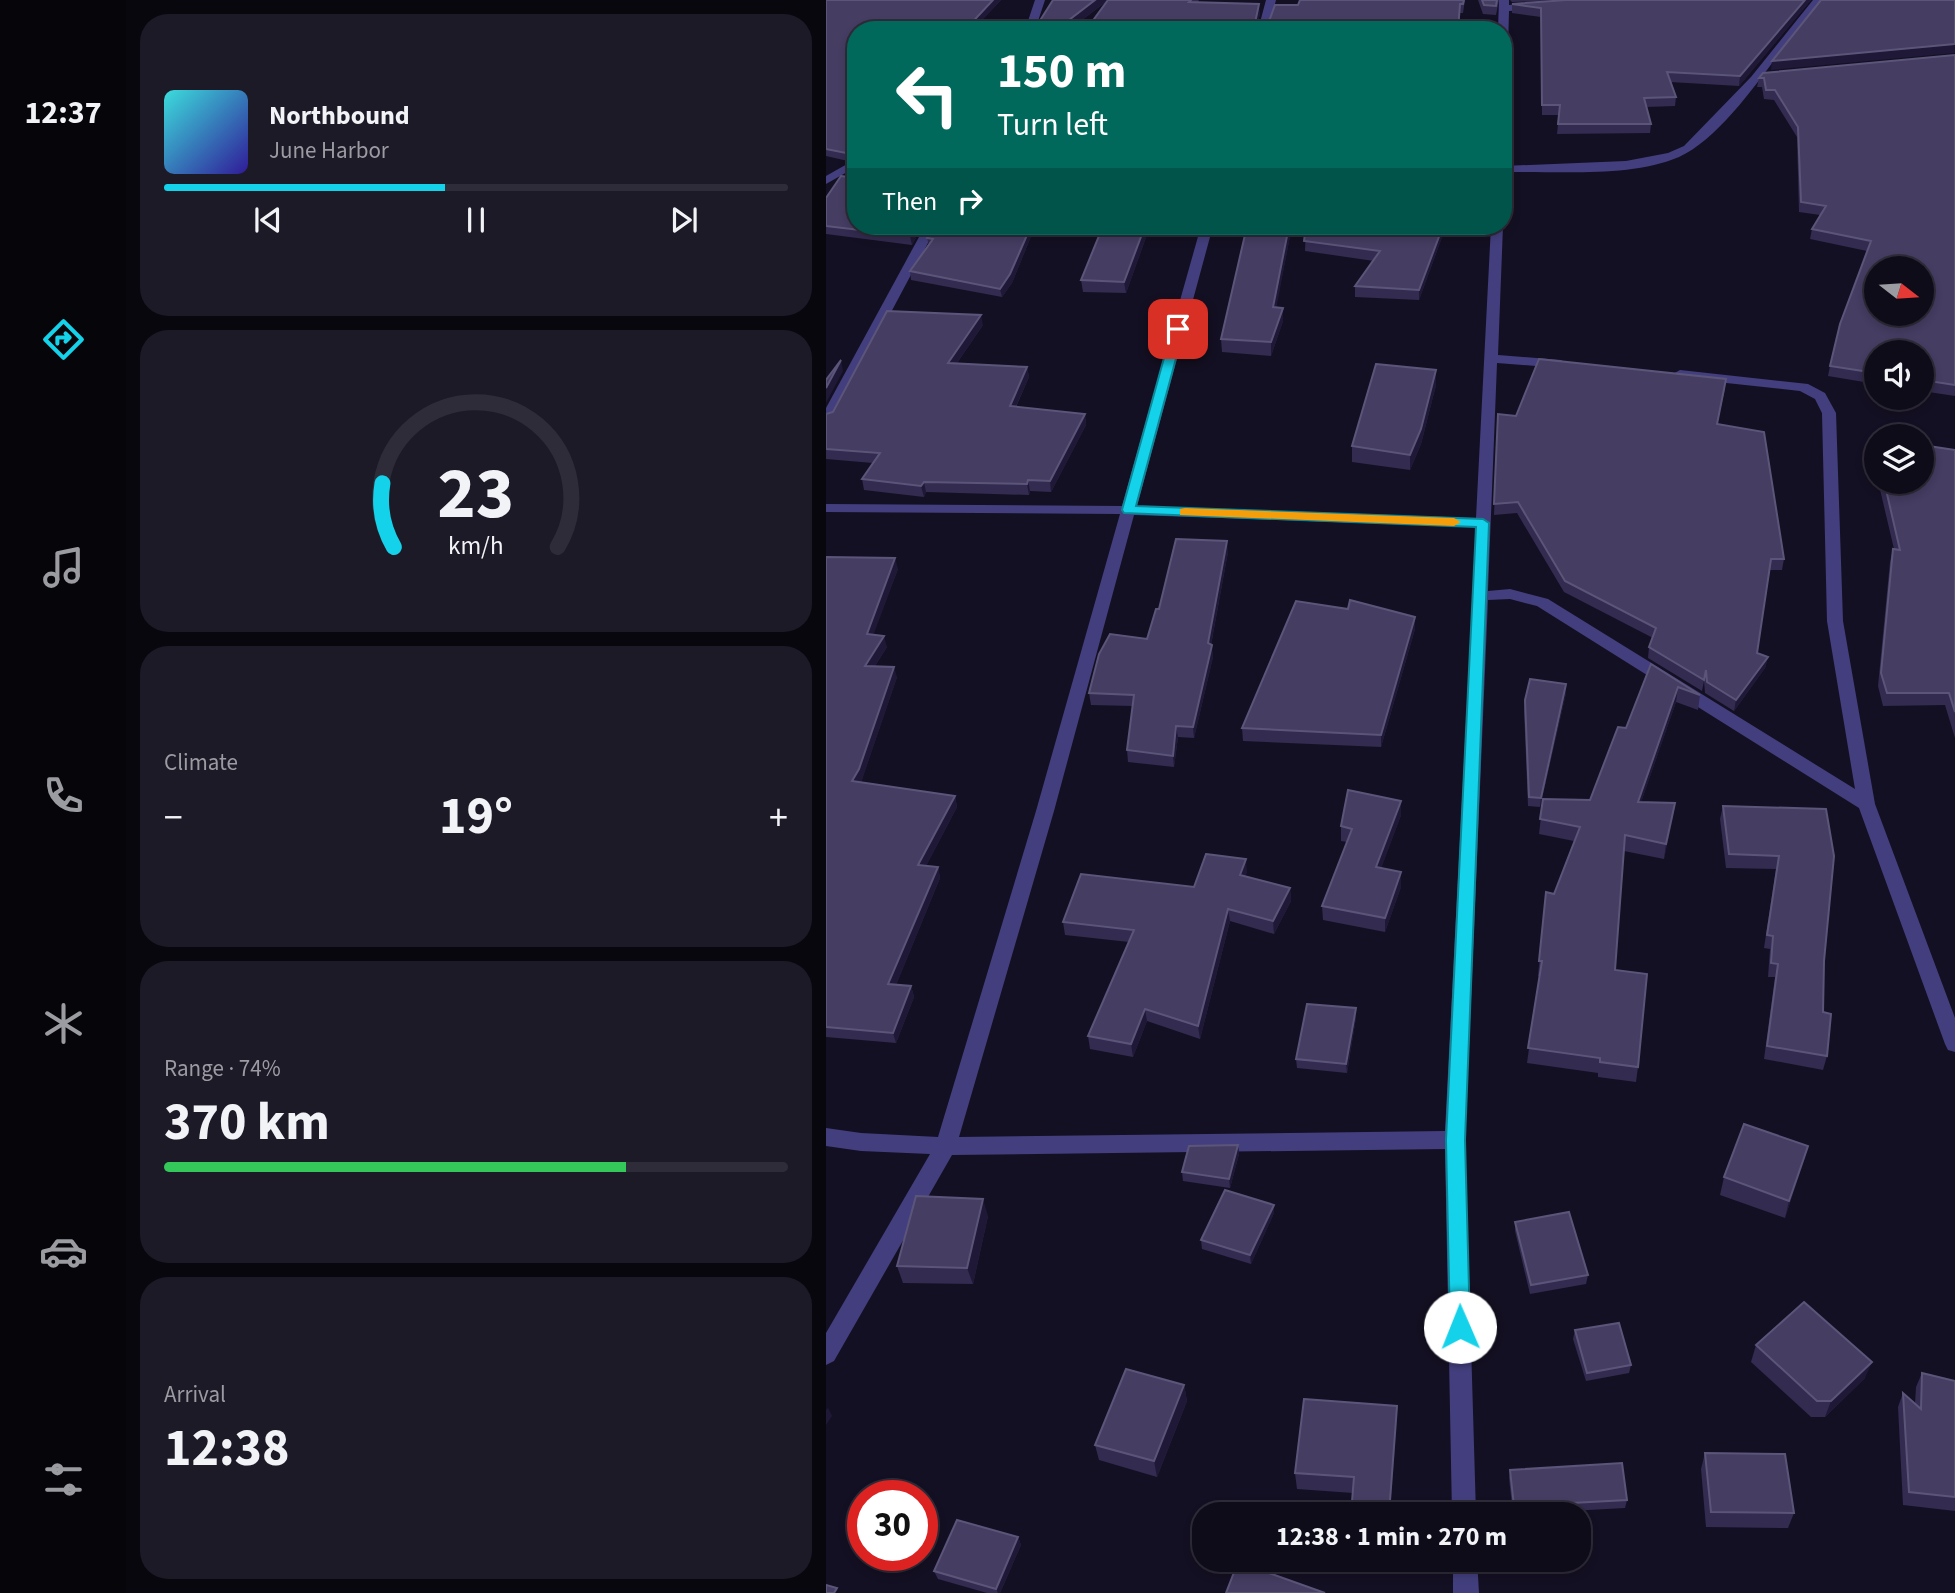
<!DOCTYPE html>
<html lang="en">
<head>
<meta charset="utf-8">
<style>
  body { margin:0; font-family:"Source Sans 3",sans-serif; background:#1d1a27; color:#f1f3f6; height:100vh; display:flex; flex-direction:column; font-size:26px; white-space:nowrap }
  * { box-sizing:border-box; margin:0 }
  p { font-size:23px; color:#9b9ba2 }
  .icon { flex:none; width:38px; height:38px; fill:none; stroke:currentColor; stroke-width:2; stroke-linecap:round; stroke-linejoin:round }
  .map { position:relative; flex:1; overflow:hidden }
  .details { display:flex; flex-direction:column; gap:14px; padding:14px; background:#08070e; width:700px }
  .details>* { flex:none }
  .hud { position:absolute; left:21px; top:21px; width:665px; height:214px; border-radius:28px; box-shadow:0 4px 10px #0003,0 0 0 2px #2f2c39; background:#00695c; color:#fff; overflow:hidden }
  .needle { width:46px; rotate:107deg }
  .controls { position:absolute; left:1038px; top:256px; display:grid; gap:14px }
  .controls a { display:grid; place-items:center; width:70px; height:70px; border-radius:50%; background:#0f0c1a; box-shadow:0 4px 10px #0003,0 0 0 2px #2f2c39; font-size:35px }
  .speed { position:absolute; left:21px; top:1480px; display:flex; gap:14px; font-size:35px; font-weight:700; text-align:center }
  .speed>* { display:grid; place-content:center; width:91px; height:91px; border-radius:50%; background:#0f0c1a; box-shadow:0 4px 10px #0003,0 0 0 2px #2f2c39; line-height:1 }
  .speed .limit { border:10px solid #d22; background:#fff; color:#111 }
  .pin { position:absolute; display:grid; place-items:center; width:60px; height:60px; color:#fff; margin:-30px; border-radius:14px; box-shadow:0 4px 10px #0006 }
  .me { position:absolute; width:77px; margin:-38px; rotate:359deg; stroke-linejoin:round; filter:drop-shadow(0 0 5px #0008) }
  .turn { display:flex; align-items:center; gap:24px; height:147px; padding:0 35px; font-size:32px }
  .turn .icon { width:91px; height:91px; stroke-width:2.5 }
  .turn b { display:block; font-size:49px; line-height:60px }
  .then { display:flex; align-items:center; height:66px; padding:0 35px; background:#0003; gap:14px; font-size:26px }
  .big { font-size:52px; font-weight:700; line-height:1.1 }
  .details .widget { flex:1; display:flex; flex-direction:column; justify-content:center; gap:10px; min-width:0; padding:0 24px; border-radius:28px; background:#1d1a27 }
  .details .dial { align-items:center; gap:0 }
  .dial svg { height:182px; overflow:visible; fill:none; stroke:#2f2c39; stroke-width:7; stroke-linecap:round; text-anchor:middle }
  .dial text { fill:#f1f3f6; stroke:none }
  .song { display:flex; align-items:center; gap:21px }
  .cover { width:84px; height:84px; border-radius:10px; background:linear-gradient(135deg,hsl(180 70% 55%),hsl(250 70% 35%)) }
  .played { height:7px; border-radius:4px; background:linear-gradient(90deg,#14d2ea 45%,#2f2c39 45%) }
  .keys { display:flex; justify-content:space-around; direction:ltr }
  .heat { display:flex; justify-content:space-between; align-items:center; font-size:38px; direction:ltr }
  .charge { height:10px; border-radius:5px; background:linear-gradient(90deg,#34c759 74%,#2f2c39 0) }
  .trip { position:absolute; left:366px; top:1502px; width:399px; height:70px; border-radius:28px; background:#0f0c1a; box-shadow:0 4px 10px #0003,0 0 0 2px #2f2c39; font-weight:700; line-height:70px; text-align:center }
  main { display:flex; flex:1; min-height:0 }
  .tab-bar { display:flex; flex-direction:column; width:126px; justify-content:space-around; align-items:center; background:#06050a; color:#9b9ba2 }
  .tab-bar .icon { width:49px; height:49px }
  .tab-bar .on { color:#14d2ea }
  .tab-bar b { font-size:32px; color:#f1f3f6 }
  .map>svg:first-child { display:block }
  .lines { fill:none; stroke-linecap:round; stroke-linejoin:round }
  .street { fill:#433f7e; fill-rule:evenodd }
  .wall { fill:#332b50 }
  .shaded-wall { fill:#1f1836 }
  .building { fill:#453d62; stroke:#5c557a; stroke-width:2; fill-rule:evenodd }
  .route { fill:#14d2ea; stroke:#0d8898; stroke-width:2 }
  .slow { fill:#f59e0b }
</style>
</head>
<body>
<main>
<nav class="tab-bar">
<b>12:37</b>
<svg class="icon on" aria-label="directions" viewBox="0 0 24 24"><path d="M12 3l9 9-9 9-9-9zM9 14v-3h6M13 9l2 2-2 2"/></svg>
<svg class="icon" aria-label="music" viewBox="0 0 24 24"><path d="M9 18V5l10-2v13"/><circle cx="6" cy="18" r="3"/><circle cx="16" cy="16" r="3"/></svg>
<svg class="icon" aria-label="phone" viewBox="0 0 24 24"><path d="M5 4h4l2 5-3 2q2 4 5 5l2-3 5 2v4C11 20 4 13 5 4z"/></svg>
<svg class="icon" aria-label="climate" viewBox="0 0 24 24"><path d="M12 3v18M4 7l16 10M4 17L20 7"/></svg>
<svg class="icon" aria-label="car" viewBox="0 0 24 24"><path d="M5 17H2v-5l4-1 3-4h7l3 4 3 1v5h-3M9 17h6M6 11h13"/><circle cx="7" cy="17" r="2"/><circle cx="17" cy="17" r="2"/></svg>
<svg class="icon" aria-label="filters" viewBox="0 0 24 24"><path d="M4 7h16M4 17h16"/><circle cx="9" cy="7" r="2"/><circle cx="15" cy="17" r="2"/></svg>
</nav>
<section class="details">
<div class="widget">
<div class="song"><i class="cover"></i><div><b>Northbound</b><p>June Harbor</p></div></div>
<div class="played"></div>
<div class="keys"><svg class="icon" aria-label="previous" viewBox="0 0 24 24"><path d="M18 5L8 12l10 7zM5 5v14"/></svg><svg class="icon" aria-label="pause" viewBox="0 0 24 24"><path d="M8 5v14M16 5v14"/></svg><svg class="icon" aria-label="next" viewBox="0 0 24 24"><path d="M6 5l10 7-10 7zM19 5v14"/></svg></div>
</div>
<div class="widget dial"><svg viewBox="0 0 100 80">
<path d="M14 69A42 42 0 1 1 86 69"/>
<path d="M14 69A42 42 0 0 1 9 41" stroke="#14d2ea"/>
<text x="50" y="56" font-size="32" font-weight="700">23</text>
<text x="50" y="72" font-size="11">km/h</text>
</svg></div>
<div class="widget"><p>Climate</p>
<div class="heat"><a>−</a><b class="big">19°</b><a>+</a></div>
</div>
<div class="widget"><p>Range · 74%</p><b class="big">370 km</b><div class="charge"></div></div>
<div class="widget"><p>Arrival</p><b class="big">12:38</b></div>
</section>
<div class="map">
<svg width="1129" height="1593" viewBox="0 0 1129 1593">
  <rect width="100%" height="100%" fill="#141023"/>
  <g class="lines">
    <g class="street">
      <polygon points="209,0 219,0 209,30 199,30"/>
      <polygon points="440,0 450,0 442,30 432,30"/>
      <polygon points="673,0 683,0 683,5 710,3 715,6 710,9 683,11 682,50 677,53 677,30 672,30"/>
      <path d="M987,0h11c-9,11 -20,21 -29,32 -28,37 -73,106 -116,125 -49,21 -123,14 -176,15v-6l123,-5 42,-8 16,-7 67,-69z"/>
      <polygon points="30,159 30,167 0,184 0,176"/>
      <polygon points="99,226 111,226 7,421 0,425 0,408"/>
      <path d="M375,226h12l-76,280 339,12 15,-292h12l-5,129 63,5 7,4 -7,4 -64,-5 -9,228 22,-2 38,10 307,190 -28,-168 -5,-208 -7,-14 -15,-8 -120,-13 -7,-4 7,-4 128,14 17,9 11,20 7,208 32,183 80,214v34l-7,-2 -3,-6 -86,-236 -322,-202 -27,-7 -22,1 -23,540 11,374h-24l-7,-365 -493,6 -118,206 -8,4v-32l104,-179 -69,-3 -35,-5v-18l35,5 77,4 98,-326 84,-297 -294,-2v-8l296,2zM308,515l342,12 -31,604 -486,6 95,-326z"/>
      <polygon points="627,1559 651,1559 653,1593 627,1593"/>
    </g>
  </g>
  <g class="wall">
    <polygon points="0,0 175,0 22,161 0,156"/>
    <polygon points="227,0 373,0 371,3 434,13 432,23 442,24 472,5 639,0 637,13 634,13 633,30 260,30 281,1 243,30 208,30"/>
    <polygon points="652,0 673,0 670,15 657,14"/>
    <polygon points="684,0 985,0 913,86 844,82 850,97 849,106 820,107 825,124 824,133 731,134 733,115 716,115 715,17 686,13 686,4 738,0 686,2"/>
    <polygon points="1129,55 1129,396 1096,391 1096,352 1050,352 1050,384 1002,376 1004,366 1041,251 984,239 986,229 994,215 973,212 971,137 948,100 938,99 936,87 931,87 933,78"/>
    <polygon points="0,198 96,226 86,245 0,234"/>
    <polygon points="205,226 208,226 208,229 186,283 176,297 85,280 84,271 103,245 101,238"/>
    <polygon points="277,226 324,226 300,293 257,292 255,280"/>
    <polygon points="480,226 619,226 619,229 593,300 529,297 529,286 548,261 479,251"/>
    <polygon points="465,231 450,307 457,308 457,321 445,356 396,352 395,339"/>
    <polygon points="157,325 131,363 201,367 203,377 190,407 259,414 260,425 225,492 204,491 203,495 100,492 98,497 38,490 36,479 47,463 0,459 0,414 7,412"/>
    <polygon points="610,385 595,444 584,470 526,462 526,446"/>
    <polygon points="899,389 891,424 958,559 956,570 944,570 931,653 942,657 939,668 908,711 879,693 878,681 876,691 822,658 823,647 827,638 738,592 691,513 668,515 672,414 690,416"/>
    <polygon points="1048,439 1050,439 1050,472 1045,451"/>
    <polygon points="1129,450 1129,738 1119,705 1057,706 1052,686 1064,562 1067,549 1068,549 1052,481 1096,481"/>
    <polygon points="402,552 385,645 387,657 368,738 352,737 348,767 302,762 301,750 307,706 265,705 263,693 321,639 333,609"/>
    <polygon points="0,557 72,569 47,634 61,647 49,666 71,677 35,782 129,796 131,807 100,866 112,867 114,878 70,985 85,986 88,997 70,1043 0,1037"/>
    <polygon points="522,609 589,629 555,747 417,741 416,728"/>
    <polygon points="825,664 874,695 872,710 850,702 815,802 849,803 838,859 798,851 789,970 812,1067 810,1082 772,1077 772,1073 701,1063 713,976 712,976 720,892 728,894 748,841 713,834 717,799 764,800 800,728"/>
    <polygon points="740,684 740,693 714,807 702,806 698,710 699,700"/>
    <polygon points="575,801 575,815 555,868 575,872 575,887 559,932 497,920 496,906 521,842 515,841 515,826"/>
    <polygon points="897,806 1000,809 997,1012 1001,1056 997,1070 938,1059 949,977 942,977 944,949 938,948 950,869 900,868 894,819"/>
    <polygon points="421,872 419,876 464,888 465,901 448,934 404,921 374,1039 321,1021 307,1057 264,1049 262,1036 303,942 239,935 237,922"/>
    <polygon points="530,1008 530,1017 521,1073 471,1068 470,1059"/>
    <polygon points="412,1145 413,1154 404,1188 357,1181 356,1172"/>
    <polygon points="982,1146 959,1218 894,1195 898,1177"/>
    <polygon points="448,1213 425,1264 376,1249 375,1240"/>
    <polygon points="162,1216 147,1284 77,1283 71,1266"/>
    <polygon points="689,1222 762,1275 760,1284 704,1294 689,1231"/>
    <polygon points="749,1330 805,1365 803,1373 760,1381 747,1339"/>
    <polygon points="930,1345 1039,1378 999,1417 985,1417 925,1362"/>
    <polygon points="1096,1373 1129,1381 1129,1511 1077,1505 1072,1407 1077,1393 1089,1404 1090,1387"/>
    <polygon points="358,1385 361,1401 331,1477 273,1460 269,1445"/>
    <polygon points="571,1406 571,1422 527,1493 471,1489 469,1473"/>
    <polygon points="879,1453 968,1513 962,1528 880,1527 875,1469"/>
    <polygon points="684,1470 801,1500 799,1508 687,1514 683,1478"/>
    <polygon points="192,1537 195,1545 174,1593 161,1593 112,1579 108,1571"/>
  </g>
  <g class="shaded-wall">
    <polygon points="167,0 175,0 147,30 139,30"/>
    <polygon points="269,0 282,0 243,30 230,30"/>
    <polygon points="979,0 985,0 913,86 914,76"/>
    <polygon points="433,4 434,13 430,30 429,23"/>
    <polygon points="1129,44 1129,53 945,70 946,61"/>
    <polygon points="29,148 30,157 22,161 20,153"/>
    <polygon points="90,226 96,226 86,245 84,236"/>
    <polygon points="205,226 208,226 208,229 186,283 176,297 174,289"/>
    <polygon points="319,226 324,226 300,293 298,282"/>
    <polygon points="463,226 464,226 465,231 448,320 447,307"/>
    <polygon points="617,226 619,226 619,229 593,300 593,290"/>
    <polygon points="457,308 457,321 445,356 445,342"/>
    <polygon points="155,315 157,325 124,373 122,363"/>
    <polygon points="15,360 17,371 0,403 0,388"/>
    <polygon points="201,367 203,377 185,417 184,406"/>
    <polygon points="610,370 610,385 595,444 584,470 584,455"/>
    <polygon points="259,414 260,425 225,492 224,481"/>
    <polygon points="202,480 204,491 203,495 201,484"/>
    <polygon points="98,482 100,492 98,497 95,486"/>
    <polygon points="401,541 402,552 383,655 382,643"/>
    <polygon points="69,558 72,569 44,644 41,634"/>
    <polygon points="589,617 589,629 555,747 555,735"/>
    <polygon points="58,636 61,647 42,677 39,666"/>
    <polygon points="386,645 387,657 368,738 367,727"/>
    <polygon points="942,657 939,668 908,711 910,700"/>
    <polygon points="68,667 71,677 36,780 29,792 26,781"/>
    <polygon points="740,684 740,693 714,807 715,798"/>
    <polygon points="852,687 850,702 810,817 812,802"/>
    <polygon points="350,726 352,737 348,767 347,756"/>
    <polygon points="129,796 131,807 95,876 92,865"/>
    <polygon points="575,801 575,815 550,882 550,867"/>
    <polygon points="849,803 847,818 838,859 840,844"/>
    <polygon points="420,859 421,872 415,887 414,875"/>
    <polygon points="112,867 114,878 66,995 62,984"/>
    <polygon points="575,872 575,887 559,932 559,918"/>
    <polygon points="464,888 465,901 448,934 447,921"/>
    <polygon points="402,909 404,921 374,1039 372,1026"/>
    <polygon points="85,986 88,997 70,1043 67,1033"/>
    <polygon points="530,1008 530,1017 521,1073 520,1064"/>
    <polygon points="319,1009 321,1021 307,1057 305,1044"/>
    <polygon points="412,1145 413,1154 404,1188 403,1179"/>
    <polygon points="982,1146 977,1164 959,1218 963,1201"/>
    <polygon points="157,1199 162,1216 147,1284 141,1268"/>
    <polygon points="448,1205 448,1213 425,1264 424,1255"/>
    <polygon points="1046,1362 1039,1378 999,1417 1005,1401"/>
    <polygon points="358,1385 361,1401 331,1477 328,1461"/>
    <polygon points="571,1406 571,1422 564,1514 563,1514"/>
    <polygon points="2,1408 6,1416 0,1425 0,1410"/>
    <polygon points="192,1537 195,1545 174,1593 172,1593 170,1589"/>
  </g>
  <g class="building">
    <polygon points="0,0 167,0 139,30 30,30 30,152 29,148 20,153 0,149"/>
    <polygon points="227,0 269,0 230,30 208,30"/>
    <polygon points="282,0 365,0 363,2 433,4 429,23 442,24 449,5 472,5 474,0 638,0 637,4 634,4 632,30 260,30"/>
    <polygon points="656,0 671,0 670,6 658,5"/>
    <polygon points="740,0 979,0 914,76 841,72 850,97 818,98 825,124 732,124 734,105 716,105 715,8 686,4"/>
    <polygon points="995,0 1129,0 1129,44 946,61"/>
    <path d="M1129,55v330l-33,-5v-28h-46v21l-46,-7 10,-42 31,-83 -59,-12 14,-23 -25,-4 -3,-75 -23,-37h-9l-2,-12h-5l4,-5zM1050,268h46v45h-46z"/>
    <polygon points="15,176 30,178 30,226 90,226 84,236 0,226 0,198"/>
    <polygon points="108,226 205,226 184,274 174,289 84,271 107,239 101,238"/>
    <polygon points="277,226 319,226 298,282 255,280"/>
    <polygon points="421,226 463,226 447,307 457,308 445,342 395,339"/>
    <polygon points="480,226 617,226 593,290 529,286 554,251 478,241"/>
    <polygon points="61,311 155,315 122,363 201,367 184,406 259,414 224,481 202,480 201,484 98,482 95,486 36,479 54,453 0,449 0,414 7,412"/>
    <polygon points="713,359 900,379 891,424 938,432 958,559 945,559 931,653 942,657 910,700 881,682 880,670 878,680 823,647 830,628 739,581 692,502 668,504 672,414 690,416"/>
    <polygon points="15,360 0,388 0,380"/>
    <polygon points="550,364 610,370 595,429 584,455 526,446"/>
    <polygon points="1096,445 1129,450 1129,712 1123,693 1061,693 1055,673 1067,549 1074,550 1058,481 1096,481"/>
    <polygon points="350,539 401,541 382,643 386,645 367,727 350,726 347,756 301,750 308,695 263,693 273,654 284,634 321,639 330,609 333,609"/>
    <polygon points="0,557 69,558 41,634 58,636 39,666 68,667 33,769 26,781 129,796 92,865 112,867 62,984 85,986 67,1033 0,1027"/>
    <polygon points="524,600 589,617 555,735 416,728 470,601 522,609"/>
    <polygon points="825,664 874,695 852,687 812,802 849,803 840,844 799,835 789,970 821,974 812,1067 774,1062 774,1058 702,1048 716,961 713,961 720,892 728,894 754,827 714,819 717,799 764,800 792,727 800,728"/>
    <polygon points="704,679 740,684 715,798 703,797 699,700"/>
    <polygon points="522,790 575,801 550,867 575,872 559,918 496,906 526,829 515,826"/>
    <polygon points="897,806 1000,809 1008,856 998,961 997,1012 1005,1014 1001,1056 941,1046 952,964 945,963 947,936 941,935 953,856 903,854"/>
    <polygon points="380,854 420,859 414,875 464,888 447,921 402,909 372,1026 319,1009 305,1044 262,1036 308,930 237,922 255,874 368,887"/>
    <polygon points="481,1004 530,1008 520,1064 470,1059"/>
    <polygon points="918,1124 982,1146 963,1201 898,1177"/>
    <polygon points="412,1145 403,1179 356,1172 363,1146"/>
    <polygon points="399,1190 448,1205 424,1255 375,1240"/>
    <polygon points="90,1196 157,1199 141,1268 71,1266"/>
    <polygon points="743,1212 762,1275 705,1285 689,1222"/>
    <polygon points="978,1302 1046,1362 1005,1401 991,1401 930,1345"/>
    <polygon points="793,1323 805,1365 761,1373 749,1330"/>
    <polygon points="300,1369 358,1385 328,1461 269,1445"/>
    <polygon points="1096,1373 1129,1381 1129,1497 1083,1492 1077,1393 1095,1409"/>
    <polygon points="478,1399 571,1406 563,1514 525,1514 528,1477 469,1473"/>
    <polygon points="879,1453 959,1454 968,1513 885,1512"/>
    <polygon points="796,1463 801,1500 688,1506 684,1470"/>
    <polygon points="131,1520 192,1537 170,1589 108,1571"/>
    <polygon points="412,1562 499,1593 400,1593"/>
    <polygon points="0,1585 11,1588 8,1593 0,1593"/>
  </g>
  <polygon class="route" points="352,325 358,329 310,506 657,519 663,523 639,1140 644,1327 641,1334 634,1336 627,1334 624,1327 620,1140 650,527 298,513 296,510 346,329"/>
  <polygon class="slow" points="359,508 628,518 635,522 628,526 354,515 354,509"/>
</svg>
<div class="controls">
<a><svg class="needle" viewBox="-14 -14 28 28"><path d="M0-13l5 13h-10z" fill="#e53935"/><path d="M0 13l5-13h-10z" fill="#9b9ba2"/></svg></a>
<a><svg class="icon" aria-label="sound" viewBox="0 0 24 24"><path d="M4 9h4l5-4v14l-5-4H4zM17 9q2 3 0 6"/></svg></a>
<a><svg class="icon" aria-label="layers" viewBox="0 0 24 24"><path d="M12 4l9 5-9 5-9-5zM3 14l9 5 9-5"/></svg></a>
</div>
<div class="speed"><div class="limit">30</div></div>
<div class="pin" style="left:352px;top:329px;background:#d93025"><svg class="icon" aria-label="arrive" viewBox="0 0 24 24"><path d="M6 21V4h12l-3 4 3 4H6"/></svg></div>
<svg class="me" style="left:634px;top:1327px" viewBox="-20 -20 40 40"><circle r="19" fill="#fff"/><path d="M0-13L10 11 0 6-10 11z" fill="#14d2ea"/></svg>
<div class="trip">12:38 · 1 min · 270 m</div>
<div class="hud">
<div class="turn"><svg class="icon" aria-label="left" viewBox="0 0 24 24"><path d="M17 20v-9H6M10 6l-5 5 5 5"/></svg><div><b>150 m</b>Turn left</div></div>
<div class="then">Then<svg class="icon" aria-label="right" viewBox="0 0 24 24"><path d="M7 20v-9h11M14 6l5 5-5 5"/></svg></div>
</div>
</div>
</main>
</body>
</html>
